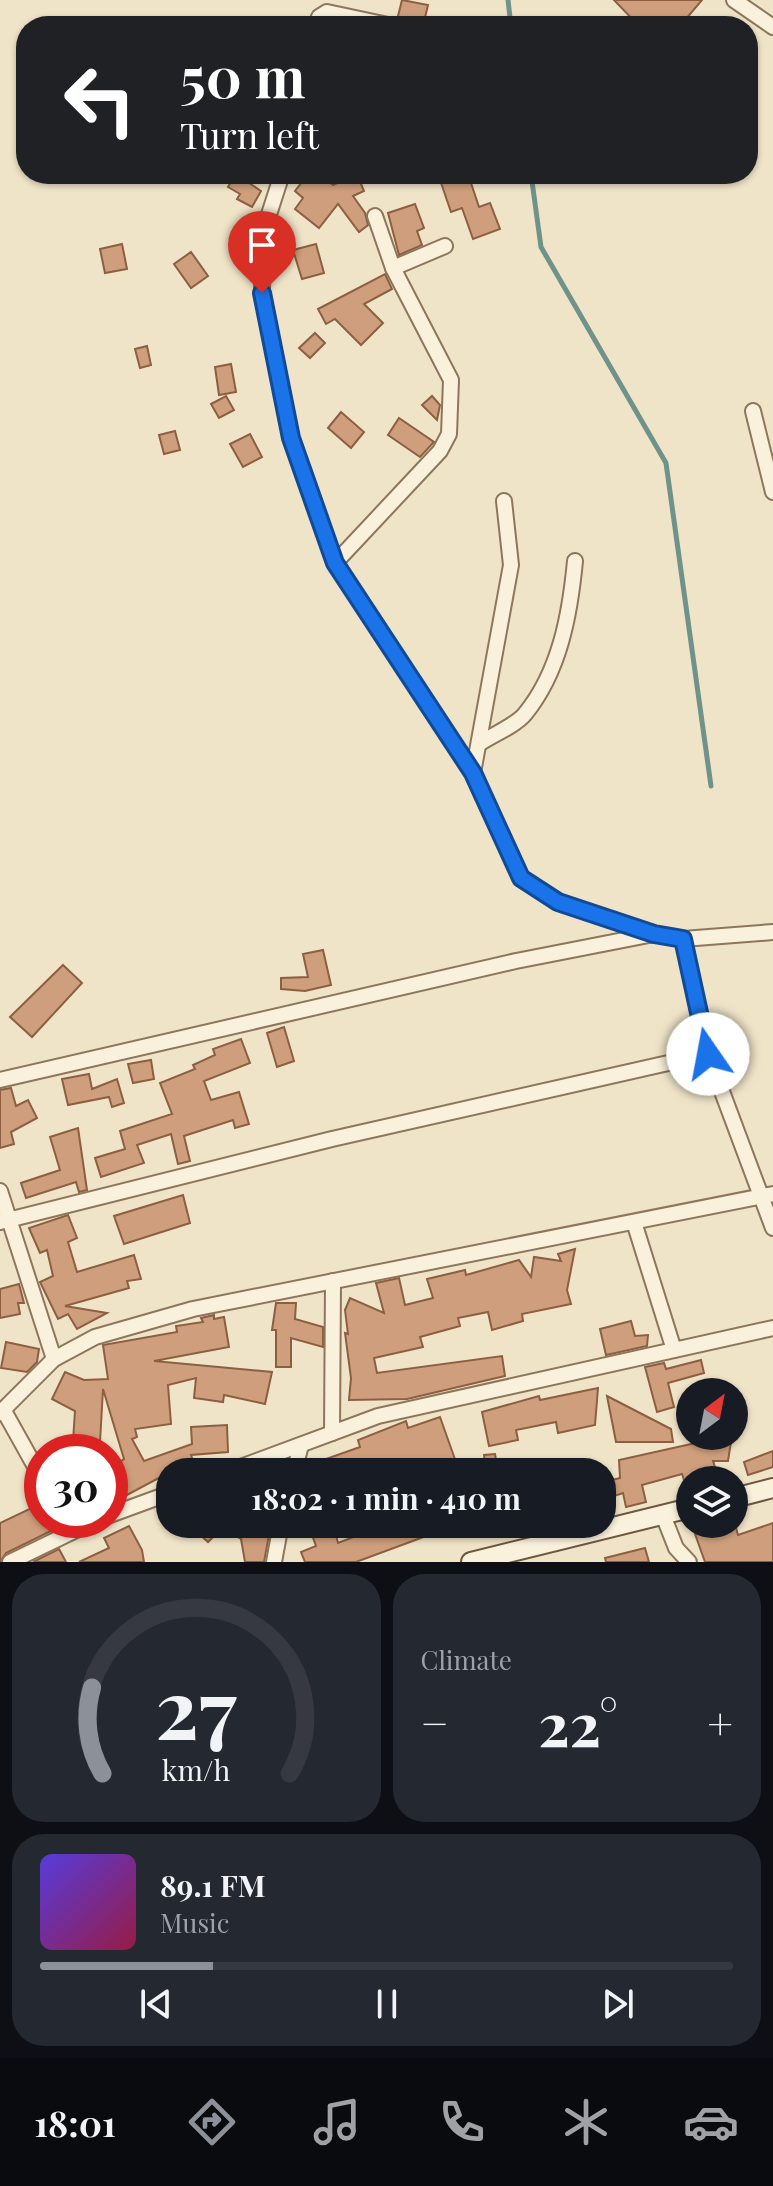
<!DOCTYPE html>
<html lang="en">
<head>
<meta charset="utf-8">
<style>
  body { margin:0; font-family:"Playfair Display",serif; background:#242831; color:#f1f3f6; height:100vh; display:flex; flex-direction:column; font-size:30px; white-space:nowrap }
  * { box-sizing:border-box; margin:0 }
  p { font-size:26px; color:#9ea1a6 }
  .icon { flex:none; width:44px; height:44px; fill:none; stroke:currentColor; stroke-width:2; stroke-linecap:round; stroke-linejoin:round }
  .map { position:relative; height:1562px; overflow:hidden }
  .details { display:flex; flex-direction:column; gap:12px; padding:12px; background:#0d0f14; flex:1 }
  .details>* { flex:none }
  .guide { position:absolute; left:16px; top:16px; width:742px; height:168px; border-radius:32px; box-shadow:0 2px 6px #0004; background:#202124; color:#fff; overflow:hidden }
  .needle { width:52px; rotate:32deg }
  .controls { position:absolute; left:676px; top:1378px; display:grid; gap:16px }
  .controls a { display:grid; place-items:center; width:72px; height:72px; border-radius:50%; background:#171b24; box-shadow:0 2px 6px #0004; font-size:40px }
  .speed { position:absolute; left:24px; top:1434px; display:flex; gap:16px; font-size:40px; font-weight:700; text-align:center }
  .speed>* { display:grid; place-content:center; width:104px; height:104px; border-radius:50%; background:#171b24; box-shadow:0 2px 6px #0004; line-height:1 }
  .speed .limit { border:12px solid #d22; background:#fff; color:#111 }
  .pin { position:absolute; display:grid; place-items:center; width:68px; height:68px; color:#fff; margin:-82px -34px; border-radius:50% 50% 50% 0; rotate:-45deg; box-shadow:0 0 8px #0007 }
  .pin .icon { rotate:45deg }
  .me { position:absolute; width:88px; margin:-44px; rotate:348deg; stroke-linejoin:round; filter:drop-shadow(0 0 6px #0008) }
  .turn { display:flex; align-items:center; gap:28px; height:168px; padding:0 32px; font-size:36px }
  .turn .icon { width:104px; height:104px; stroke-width:2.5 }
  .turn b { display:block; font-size:56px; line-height:68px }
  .big { font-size:60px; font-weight:700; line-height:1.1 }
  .details .card { flex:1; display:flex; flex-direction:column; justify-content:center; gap:12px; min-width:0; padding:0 28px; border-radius:32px; background:#242831 }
  .details .dial { align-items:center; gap:0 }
  .dial svg { height:208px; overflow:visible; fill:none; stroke:#363941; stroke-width:7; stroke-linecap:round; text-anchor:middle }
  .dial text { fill:#f1f3f6; stroke:none }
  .song { display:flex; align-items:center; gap:24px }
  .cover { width:96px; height:96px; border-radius:12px; background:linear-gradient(135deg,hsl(250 70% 55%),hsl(340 70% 35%)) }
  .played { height:8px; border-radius:4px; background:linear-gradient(90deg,#8c9099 25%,#363941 25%) }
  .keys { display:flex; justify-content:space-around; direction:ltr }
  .heat { display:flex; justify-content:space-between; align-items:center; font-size:44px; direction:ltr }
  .details .tiles { flex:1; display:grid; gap:12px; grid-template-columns:1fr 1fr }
  .card:last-child { grid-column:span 2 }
  .trip { position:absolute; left:156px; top:1458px; width:460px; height:80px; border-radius:32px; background:#171b24; box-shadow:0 2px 6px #0004; font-weight:700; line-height:80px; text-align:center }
  .menu { display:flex; height:128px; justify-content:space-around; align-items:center; background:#090b0e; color:#9ea1a6 }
  .menu .icon { width:56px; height:56px }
  .menu .current { color:#8c9099 }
  .menu b { font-size:36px; color:#f1f3f6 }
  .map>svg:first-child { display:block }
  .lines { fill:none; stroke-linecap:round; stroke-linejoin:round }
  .stream { stroke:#6f938a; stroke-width:5 }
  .building { fill:#cf9f7d; stroke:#8d5f41; stroke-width:2 }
  .street-casing { stroke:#8d765c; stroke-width:18 }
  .secondary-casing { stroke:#6f573f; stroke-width:22 }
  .street { stroke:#faf1dc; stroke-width:14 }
  .secondary { stroke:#faf1dc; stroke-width:18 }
  .route-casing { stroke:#114b97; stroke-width:20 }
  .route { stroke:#1a73e8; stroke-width:14 }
</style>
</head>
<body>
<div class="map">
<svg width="773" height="1562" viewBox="0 0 773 1562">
  <rect width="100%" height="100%" fill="#f0e4c8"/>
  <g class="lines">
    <g class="stream">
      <polyline points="508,0 511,26"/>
      <polyline points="531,174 541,247 666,463 711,786"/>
    </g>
  </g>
  <g class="building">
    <polygon points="402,0 428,5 423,26 397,20"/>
    <polygon points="614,0 702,0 680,26 639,26"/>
    <polygon points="236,174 261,191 252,207 237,199 240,194 228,187"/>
    <polygon points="308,174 319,174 333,185 357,174 364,191 353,196 365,213 368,225 359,232 338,204 319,228 295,209 303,198 295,191"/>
    <polygon points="438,174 468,174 479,207 490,203 500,229 473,239 462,208 451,212"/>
    <polygon points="415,204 424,228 417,231 422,245 399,255 388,213"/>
    <polygon points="122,244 127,269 105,273 100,249"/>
    <polygon points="316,244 324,273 302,279 293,250"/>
    <polygon points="191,252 208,276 191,288 174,264"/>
    <polygon points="385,274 392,289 364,304 383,323 361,345 335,319 326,324 318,309"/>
    <polygon points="315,333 325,343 310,358 299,348"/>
    <polygon points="147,346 151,365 140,368 135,349"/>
    <polygon points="231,364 236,392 219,395 215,367"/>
    <polygon points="226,396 234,410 219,418 211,404"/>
    <polygon points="432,396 440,405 437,420 422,405"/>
    <polygon points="341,412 364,432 351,448 328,428"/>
    <polygon points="399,418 434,442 420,457 388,435"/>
    <polygon points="175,431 180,450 164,454 159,435"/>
    <polygon points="250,434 262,457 243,467 230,444"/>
    <polygon points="323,950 331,985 305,991 281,989 281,978 308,977 303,954"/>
    <polygon points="63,965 82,983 32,1037 10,1017"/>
    <polygon points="284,1027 294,1061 277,1067 267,1033"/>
    <polygon points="241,1039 250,1063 204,1081 211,1100 239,1092 249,1124 235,1128 233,1120 184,1136 190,1161 178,1164 171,1134 137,1145 144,1163 101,1177 95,1158 125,1149 120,1131 172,1114 160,1083 195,1069 193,1065 215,1055 213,1049"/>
    <polygon points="151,1060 154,1079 133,1083 128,1064"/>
    <polygon points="89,1074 92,1089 117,1079 124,1103 112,1107 109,1097 68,1105 62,1079"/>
    <polygon points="11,1088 16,1106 28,1100 37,1118 11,1132 14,1144 0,1148 0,1090"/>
    <polygon points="78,1128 87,1190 79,1192 76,1182 26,1198 21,1183 60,1170 50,1137"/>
    <polygon points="183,1195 190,1223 124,1244 114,1216"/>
    <polygon points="68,1215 77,1238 68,1242 77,1272 134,1255 141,1279 127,1281 129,1288 65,1306 107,1313 77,1329 68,1314 58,1319 40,1282 53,1276 47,1250 40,1253 29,1228"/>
    <polygon points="575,1249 567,1290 571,1304 522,1314 523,1321 492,1330 488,1312 458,1318 460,1326 420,1337 423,1347 374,1358 377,1373 502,1356 505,1376 407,1399 349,1400 351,1378 345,1333 348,1334 345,1310 350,1298 384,1313 376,1283 399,1278 405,1305 433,1298 427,1279 465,1270 466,1275 519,1260 531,1277 534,1257 561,1261 558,1254"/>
    <polygon points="19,1284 24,1303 18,1303 20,1314 0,1318 0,1289"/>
    <polygon points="276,1303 296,1303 295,1319 323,1327 323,1347 291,1338 291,1367 276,1367 276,1330 272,1330"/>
    <polygon points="214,1315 214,1319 224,1317 229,1347 154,1361 272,1372 265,1404 224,1395 223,1402 194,1398 196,1378 168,1385 171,1424 135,1429 137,1437 132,1439 144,1461 192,1444 191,1427 227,1425 228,1452 191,1455 195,1467 170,1472 110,1504 110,1468 124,1459 103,1389 100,1442 73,1441 75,1411 52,1399 65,1372 84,1380 108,1379 103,1345 177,1332 176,1326 203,1322 201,1318"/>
    <polygon points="631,1321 635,1336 648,1335 647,1346 606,1355 600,1329"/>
    <polygon points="6,1342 39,1349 37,1362 27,1372 1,1368"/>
    <polygon points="701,1360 704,1373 668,1383 674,1407 657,1412 645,1367 664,1363 666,1369"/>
    <polygon points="598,1388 595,1425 558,1433 556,1422 516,1430 518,1440 489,1446 482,1412 539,1396 540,1400"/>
    <polygon points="607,1396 671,1429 673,1442 616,1442"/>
    <polygon points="440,1417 456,1462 455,1472 328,1472 323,1460 360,1447 358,1440 406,1421 408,1428"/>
    <polygon points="709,1440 731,1442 728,1461 713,1461 718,1476 684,1480 682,1474 642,1485 646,1502 626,1507 623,1493 608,1498 604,1482 620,1478 619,1460"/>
    <polygon points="773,1451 773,1467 748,1475 744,1462"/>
    <polygon points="495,1454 498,1472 486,1472 484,1455"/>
    <polygon points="42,1503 42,1520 53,1520 57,1528 6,1553 0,1562 0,1523"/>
    <polygon points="773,1523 773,1562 705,1562 695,1534 735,1524 738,1535"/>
    <polygon points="188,1524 271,1524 264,1562 245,1562 241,1539 222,1528 208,1542"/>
    <polygon points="308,1524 333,1524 338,1543 387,1524 456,1525 356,1562 305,1562 301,1552 316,1546"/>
    <polygon points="129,1526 142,1550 144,1562 79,1562 109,1548 104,1538"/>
    <polygon points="645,1548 649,1562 606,1562 605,1558"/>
    <polygon points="59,1549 66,1562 33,1562"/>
  </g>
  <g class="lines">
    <defs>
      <g id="street">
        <polyline points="734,0 773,27"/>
        <polyline points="316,26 319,17 327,12 388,25"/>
        <polyline points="282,174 263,233 262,293 291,438 335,563 473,773 521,878 558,902 654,934"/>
        <polyline points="393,268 445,246"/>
        <polyline points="753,411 773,492"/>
        <polyline points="335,563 440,451 449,434 451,380 393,268 375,216"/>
        <path d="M479,744c13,-9 36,-18 46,-30 35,-43 45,-100 50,-153"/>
        <polyline points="473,773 511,565 504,501"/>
        <polyline points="683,939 708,1054 773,1228"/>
        <polyline points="0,1080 516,961 654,934 683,939 773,932"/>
        <polyline points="0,1191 54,1359"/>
        <polyline points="0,1222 332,1139 708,1054"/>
        <polyline points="634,1222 674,1350"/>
        <polyline points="4,1411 42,1479"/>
        <polyline points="0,1413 54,1359 95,1337 193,1309 773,1194"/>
        <polyline points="332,1433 333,1281"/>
        <polyline points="227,1472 378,1416 773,1328"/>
        <polyline points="294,1472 301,1445"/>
        <polyline points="110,1515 170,1493"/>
        <polyline points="663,1515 676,1548 689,1562"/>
        <polyline points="10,1562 97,1520"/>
        <polyline points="274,1562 281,1524"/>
      </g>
      <g id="secondary">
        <polyline points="734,1498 773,1488"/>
        <polyline points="471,1562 690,1508"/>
      </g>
    </defs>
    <use href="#street" class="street-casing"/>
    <use href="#secondary" class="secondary-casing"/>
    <use href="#street" class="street"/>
    <use href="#secondary" class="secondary"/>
  </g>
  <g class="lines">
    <defs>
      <polyline id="route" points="262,293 291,438 335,563 473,773 521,878 558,902 654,934 683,939 708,1054"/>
    </defs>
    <use href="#route" class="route-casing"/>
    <use href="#route" class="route"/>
  </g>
</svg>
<div class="controls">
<a><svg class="needle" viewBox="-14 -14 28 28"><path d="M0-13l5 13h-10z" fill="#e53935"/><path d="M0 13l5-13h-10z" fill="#9ea1a6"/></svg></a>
<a><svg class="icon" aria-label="layers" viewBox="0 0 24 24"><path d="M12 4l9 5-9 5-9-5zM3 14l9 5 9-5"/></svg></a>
</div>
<div class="speed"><div class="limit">30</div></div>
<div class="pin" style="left:262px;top:293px;background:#d93025"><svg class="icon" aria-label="arrive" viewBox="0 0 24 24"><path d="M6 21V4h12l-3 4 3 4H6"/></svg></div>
<svg class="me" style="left:708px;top:1054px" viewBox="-20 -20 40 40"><circle r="19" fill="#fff"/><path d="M0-13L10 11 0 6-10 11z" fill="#1a73e8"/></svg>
<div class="trip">18:02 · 1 min · 410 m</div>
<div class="guide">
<div class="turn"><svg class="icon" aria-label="left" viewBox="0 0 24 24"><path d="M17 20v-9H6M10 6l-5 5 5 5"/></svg><div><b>50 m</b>Turn left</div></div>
</div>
</div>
<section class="details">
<div class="tiles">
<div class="card dial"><svg viewBox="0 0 100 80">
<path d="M14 69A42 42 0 1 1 86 69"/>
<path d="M14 69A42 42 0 0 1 10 36" stroke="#8c9099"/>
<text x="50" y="56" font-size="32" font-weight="700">27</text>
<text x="50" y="72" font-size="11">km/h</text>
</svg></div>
<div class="card"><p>Climate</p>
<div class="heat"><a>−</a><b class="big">22°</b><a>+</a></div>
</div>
<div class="card">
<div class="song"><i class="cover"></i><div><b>89.1 FM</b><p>Music</p></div></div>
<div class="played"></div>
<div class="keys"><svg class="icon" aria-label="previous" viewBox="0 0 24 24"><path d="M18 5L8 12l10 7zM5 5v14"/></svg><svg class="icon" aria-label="pause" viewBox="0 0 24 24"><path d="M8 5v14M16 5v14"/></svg><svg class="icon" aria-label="next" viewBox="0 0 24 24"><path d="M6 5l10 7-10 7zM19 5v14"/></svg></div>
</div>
</div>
</section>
<nav class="menu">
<b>18:01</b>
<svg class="icon current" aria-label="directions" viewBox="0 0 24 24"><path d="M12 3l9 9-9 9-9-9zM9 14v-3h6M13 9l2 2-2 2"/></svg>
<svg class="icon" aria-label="music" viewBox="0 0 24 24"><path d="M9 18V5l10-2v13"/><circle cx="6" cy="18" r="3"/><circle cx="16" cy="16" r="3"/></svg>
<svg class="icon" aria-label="phone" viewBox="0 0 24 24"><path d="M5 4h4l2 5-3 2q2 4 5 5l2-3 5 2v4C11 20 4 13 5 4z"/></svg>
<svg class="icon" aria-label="climate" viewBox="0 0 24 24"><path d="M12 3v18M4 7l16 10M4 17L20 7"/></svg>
<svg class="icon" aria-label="car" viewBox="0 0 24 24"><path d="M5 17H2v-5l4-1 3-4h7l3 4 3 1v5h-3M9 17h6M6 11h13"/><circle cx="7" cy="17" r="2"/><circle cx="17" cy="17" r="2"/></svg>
</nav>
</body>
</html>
